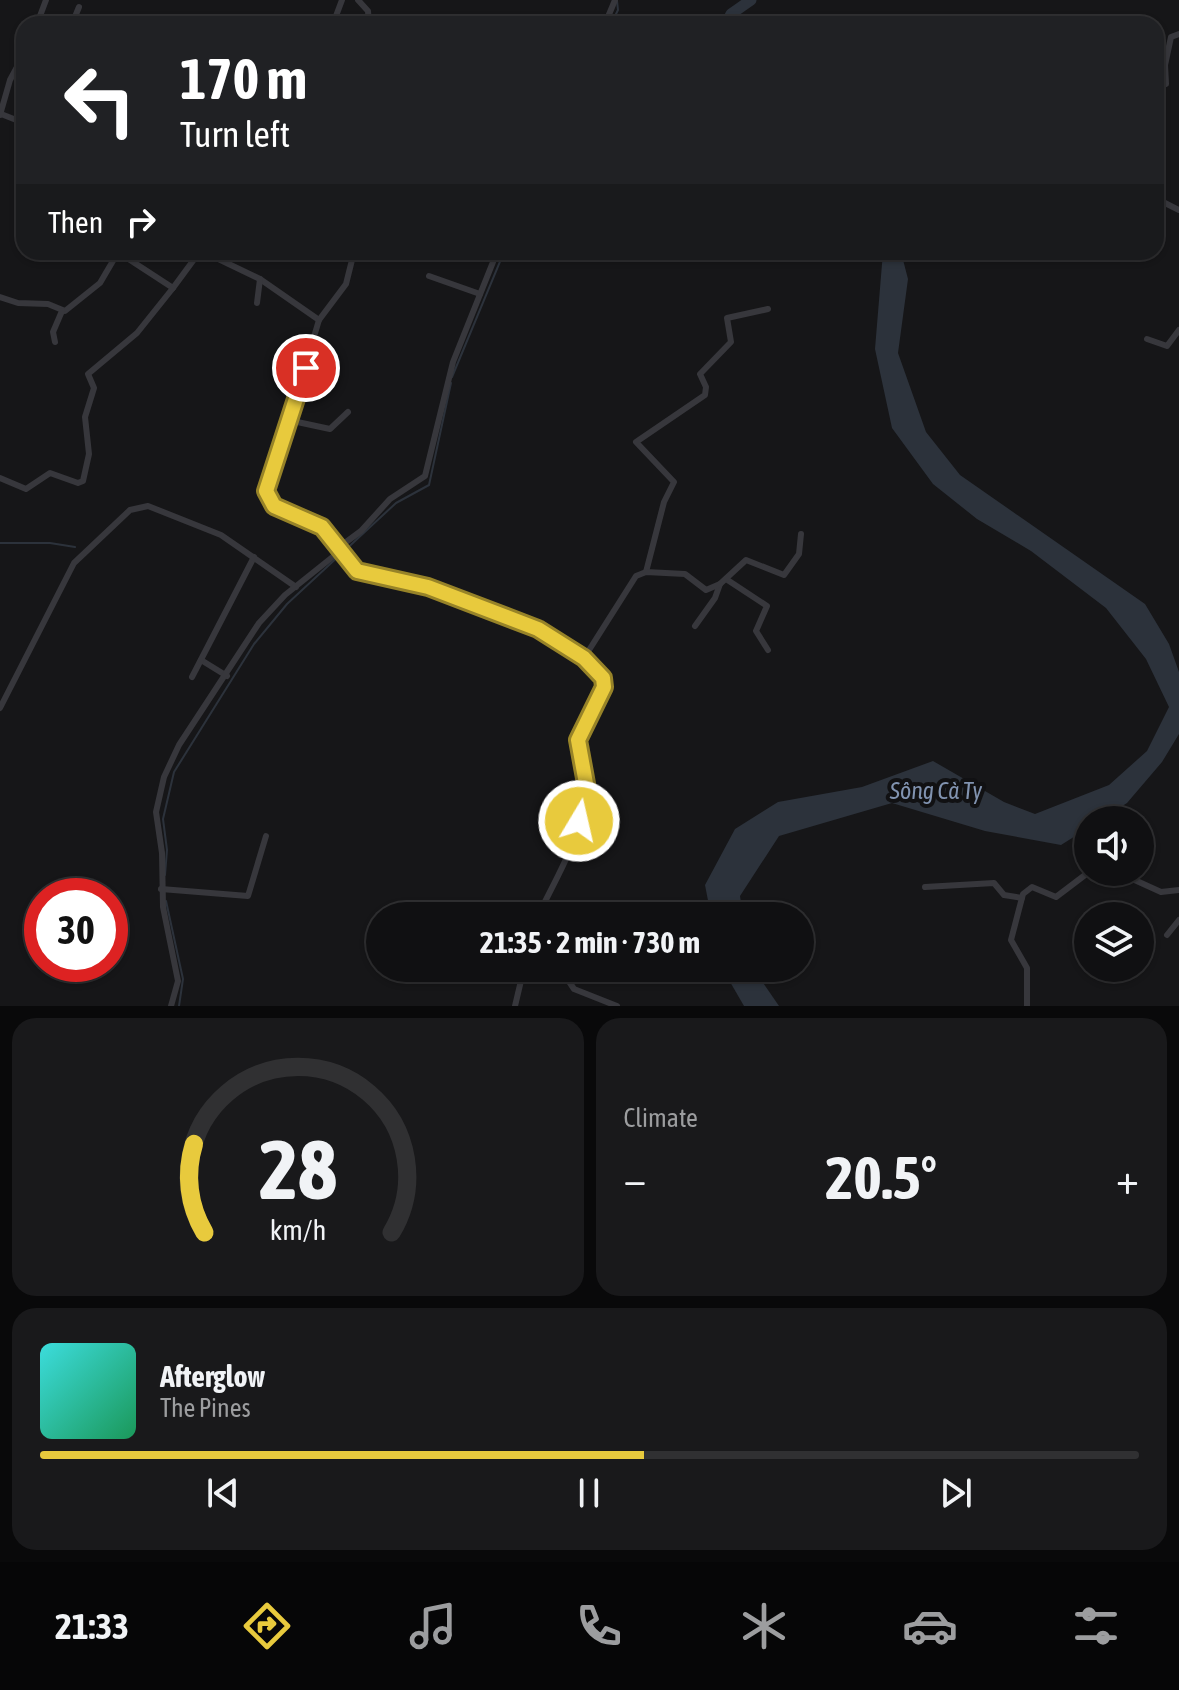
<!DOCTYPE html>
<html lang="en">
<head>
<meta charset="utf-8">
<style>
  body { margin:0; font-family:"Asap Condensed",sans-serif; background:#19191b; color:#f1f3f6; height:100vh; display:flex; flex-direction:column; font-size:30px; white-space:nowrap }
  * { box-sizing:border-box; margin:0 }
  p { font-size:26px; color:#9c9d9f }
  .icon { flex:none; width:44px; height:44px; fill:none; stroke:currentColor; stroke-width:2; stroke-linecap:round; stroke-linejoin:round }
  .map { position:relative; height:1006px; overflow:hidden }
  .drawer { display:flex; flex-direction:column; gap:12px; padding:12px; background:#09090a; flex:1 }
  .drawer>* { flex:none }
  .hud { position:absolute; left:16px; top:16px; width:1148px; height:244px; border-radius:24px; box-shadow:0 2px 6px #0004,0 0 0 2px #303032; background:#202124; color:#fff; overflow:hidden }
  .tools { position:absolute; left:1074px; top:806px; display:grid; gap:16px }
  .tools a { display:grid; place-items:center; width:80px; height:80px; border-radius:50%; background:#101012; box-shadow:0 2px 6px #0004,0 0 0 2px #303032; font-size:40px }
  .speed { position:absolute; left:24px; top:878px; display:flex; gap:16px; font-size:40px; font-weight:700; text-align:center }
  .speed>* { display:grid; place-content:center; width:104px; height:104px; border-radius:50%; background:#101012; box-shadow:0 2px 6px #0004,0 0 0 2px #303032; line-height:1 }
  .speed .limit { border:12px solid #d22; background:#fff; color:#111 }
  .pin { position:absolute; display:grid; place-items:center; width:68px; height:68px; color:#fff; margin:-34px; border:4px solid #fff; border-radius:50%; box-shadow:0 2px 8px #0007 }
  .me { position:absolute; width:88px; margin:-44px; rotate:9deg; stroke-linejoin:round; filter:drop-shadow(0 0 6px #0008) }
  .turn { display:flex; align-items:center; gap:28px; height:168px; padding:0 32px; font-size:36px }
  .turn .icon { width:104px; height:104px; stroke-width:2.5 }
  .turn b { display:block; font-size:56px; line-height:68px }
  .then { display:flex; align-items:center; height:76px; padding:0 32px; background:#0003; gap:16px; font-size:30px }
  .big { font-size:60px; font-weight:700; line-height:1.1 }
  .drawer .widget { flex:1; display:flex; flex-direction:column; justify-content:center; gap:12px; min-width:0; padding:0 28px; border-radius:24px; background:#19191b }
  .drawer .dial { align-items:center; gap:0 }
  .dial svg { height:208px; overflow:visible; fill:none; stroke:#303032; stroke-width:7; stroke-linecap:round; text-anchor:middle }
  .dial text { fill:#f1f3f6; stroke:none }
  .song { display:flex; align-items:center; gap:24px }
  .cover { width:96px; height:96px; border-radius:12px; background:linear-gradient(135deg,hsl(180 70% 55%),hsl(150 70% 35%)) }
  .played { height:8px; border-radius:4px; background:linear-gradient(90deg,#e8ca3d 55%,#303032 55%) }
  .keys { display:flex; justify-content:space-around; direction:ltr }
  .heat { display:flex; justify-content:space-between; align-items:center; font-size:44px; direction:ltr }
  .drawer .tiles { flex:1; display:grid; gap:12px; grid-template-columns:1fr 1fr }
  .widget:last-child { grid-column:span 2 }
  .trip { position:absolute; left:366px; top:902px; width:448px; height:80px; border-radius:40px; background:#101012; box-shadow:0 2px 6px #0004,0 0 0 2px #303032; font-weight:700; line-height:80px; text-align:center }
  .tab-bar { display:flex; height:128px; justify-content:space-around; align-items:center; background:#060607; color:#9c9d9f }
  .tab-bar .icon { width:56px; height:56px }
  .tab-bar .current { color:#e8ca3d }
  .tab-bar b { font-size:36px; color:#f1f3f6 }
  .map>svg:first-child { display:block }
  .water { fill:#2c323b }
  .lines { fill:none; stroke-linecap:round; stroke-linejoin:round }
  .stream { stroke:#2c323b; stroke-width:2 }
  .river { stroke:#2c323b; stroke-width:11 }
  .minor { stroke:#37373c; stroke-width:6 }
  .route-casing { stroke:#978328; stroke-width:20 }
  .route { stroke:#e8ca3d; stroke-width:14 }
  .labels { text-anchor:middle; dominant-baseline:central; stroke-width:8; stroke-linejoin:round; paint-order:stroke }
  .water-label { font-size:24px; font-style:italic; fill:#8193b0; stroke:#111113 }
</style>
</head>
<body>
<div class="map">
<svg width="1179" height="1006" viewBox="0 0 1179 1006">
  <rect width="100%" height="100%" fill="#161618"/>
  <g class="water">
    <polygon points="883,252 901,252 908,279 898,353 926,432 960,475 1145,604 1169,644 1179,672 1179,734 1162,762 1127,803 1100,820 1088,820 1088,828 1061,845 985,831 892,803 779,836 740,896 743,916 711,916 705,885 735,829 778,802 862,787 933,761 1004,802 1035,814 1109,785 1147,751 1169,707 1146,659 1106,608 1031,551 977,519 933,484 892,428 875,349"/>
    <polygon points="722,968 753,968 779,1006 744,1006"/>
  </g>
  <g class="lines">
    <g class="stream">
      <polyline points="611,24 618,10 617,1"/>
      <polyline points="452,377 504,252"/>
      <polyline points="0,543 50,543 75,547"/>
      <polyline points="165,875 167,850 163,819 174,772 254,644 287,604 396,503 429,485 451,383"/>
      <polyline points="166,901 183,979 179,1006"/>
    </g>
    <polyline class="river" points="726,24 731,14 751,0"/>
    <g class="minor">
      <polyline points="358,0 368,11 369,24"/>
      <polyline points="37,24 46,0"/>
      <polyline points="72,24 79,7"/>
      <polyline points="333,24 342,0"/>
      <polyline points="605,24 615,0"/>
      <polyline points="1156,88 1166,84 1165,65 1171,37 1179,34"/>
      <polyline points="1,114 24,123"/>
      <polyline points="0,115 10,80 24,54"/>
      <polyline points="1163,202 1179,210"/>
      <polyline points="111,252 127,258 173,288 198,254 208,254 260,279 319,320"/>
      <path d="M354,252l-8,32 -27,36 -53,176 8,10 48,21 35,44 71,16 110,42 46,29 19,20c6,21 -21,42 -25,62 -3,19 11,37 8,55 -6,45 -29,81 -48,121"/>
      <polyline points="405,252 416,256 421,252"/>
      <polyline points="473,252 493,260"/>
      <polyline points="429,276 480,294"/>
      <polyline points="0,297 18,303 48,304 65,311 100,283 117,254"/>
      <polyline points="257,303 260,279"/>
      <polyline points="1147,339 1167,346 1179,330"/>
      <polyline points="55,342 53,332 62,311"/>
      <polyline points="288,420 330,429 348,412"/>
      <polyline points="0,478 26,489 50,473 78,483 83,481 89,454 85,417 94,388 88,374 137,333 173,288"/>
      <polyline points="338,548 361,531 390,499 425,476 453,362 497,252"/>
      <polyline points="646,572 664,502 674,482 636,442 705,395 706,387 700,374 731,342 727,318 768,309"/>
      <polyline points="726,579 767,606 756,631 768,650"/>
      <polyline points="695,626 715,598 720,584"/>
      <polyline points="584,658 636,576 646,572 685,574 706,590 720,584 746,560 784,575 799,554 801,534"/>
      <polyline points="201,660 227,676"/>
      <polyline points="192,677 254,557"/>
      <polyline points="0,708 74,563 130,510 148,506 221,535 296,587"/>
      <polyline points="1117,872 1161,892 1179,890"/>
      <polyline points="925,887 994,883 1004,895 1022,898"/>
      <polyline points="161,889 248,896 266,836"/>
      <polyline points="1167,935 1179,920"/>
      <polyline points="560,968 574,989 617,1006"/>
      <polyline points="171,1006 178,981 163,907 162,853 156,812 164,777 179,745 259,623 285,595 340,551"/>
      <polyline points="515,1006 524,968"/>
      <polyline points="1027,1006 1027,968 1011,940 1023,894 1032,887 1056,897 1089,872"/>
    </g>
  </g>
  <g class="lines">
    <defs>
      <polyline id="route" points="306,368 266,491 274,506 322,527 357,571 428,587 538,629 584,658 603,678 604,687 578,740 587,789 579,821"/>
    </defs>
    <use href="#route" class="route-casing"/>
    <use href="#route" class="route"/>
  </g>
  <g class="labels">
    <g class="water-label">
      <text x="936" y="790">Sông Cà Ty</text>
    </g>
  </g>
</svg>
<div class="tools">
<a><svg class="icon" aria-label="sound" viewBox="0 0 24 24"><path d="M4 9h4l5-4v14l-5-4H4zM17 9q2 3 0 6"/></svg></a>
<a><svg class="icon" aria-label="layers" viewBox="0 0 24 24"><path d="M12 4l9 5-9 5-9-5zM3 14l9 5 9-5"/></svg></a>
</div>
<div class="speed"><div class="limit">30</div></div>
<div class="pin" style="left:306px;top:368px;background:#d93025"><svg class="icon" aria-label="arrive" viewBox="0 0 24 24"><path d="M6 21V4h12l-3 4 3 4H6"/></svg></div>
<svg class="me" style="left:579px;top:821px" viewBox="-20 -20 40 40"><circle r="17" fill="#e8ca3d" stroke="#fff" stroke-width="3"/><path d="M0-11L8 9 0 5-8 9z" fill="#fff"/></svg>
<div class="trip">21:35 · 2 min · 730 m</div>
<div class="hud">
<div class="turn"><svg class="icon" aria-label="left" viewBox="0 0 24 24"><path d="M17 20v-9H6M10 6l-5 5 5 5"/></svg><div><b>170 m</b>Turn left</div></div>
<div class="then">Then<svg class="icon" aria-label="right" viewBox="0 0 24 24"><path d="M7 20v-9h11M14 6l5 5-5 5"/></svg></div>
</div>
</div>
<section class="drawer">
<div class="tiles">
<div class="widget dial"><svg viewBox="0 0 100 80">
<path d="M14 69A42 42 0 1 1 86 69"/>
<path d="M14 69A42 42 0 0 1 10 35" stroke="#e8ca3d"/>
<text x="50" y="56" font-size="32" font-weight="700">28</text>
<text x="50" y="72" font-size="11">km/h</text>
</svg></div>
<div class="widget"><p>Climate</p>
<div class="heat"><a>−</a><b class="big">20.5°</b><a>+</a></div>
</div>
<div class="widget">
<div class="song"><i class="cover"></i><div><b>Afterglow</b><p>The Pines</p></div></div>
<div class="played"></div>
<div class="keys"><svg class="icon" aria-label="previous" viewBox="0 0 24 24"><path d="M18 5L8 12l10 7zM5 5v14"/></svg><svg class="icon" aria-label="pause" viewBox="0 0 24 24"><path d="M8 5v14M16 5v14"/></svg><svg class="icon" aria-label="next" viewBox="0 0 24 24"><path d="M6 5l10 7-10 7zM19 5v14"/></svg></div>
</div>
</div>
</section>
<nav class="tab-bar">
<b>21:33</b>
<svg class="icon current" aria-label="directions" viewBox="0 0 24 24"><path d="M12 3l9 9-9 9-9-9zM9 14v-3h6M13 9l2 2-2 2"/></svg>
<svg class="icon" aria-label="music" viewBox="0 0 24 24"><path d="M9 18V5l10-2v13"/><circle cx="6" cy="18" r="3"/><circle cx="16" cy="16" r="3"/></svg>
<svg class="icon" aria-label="phone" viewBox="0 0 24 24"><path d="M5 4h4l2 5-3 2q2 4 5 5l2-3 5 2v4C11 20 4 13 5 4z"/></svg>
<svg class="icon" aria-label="climate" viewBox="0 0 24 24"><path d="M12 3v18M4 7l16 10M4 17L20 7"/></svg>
<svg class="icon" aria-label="car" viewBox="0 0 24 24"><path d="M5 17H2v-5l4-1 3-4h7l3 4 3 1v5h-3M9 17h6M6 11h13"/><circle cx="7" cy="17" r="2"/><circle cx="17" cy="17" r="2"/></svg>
<svg class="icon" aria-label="filters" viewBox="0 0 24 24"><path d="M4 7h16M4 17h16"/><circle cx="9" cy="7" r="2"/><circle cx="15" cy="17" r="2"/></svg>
</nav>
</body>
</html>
